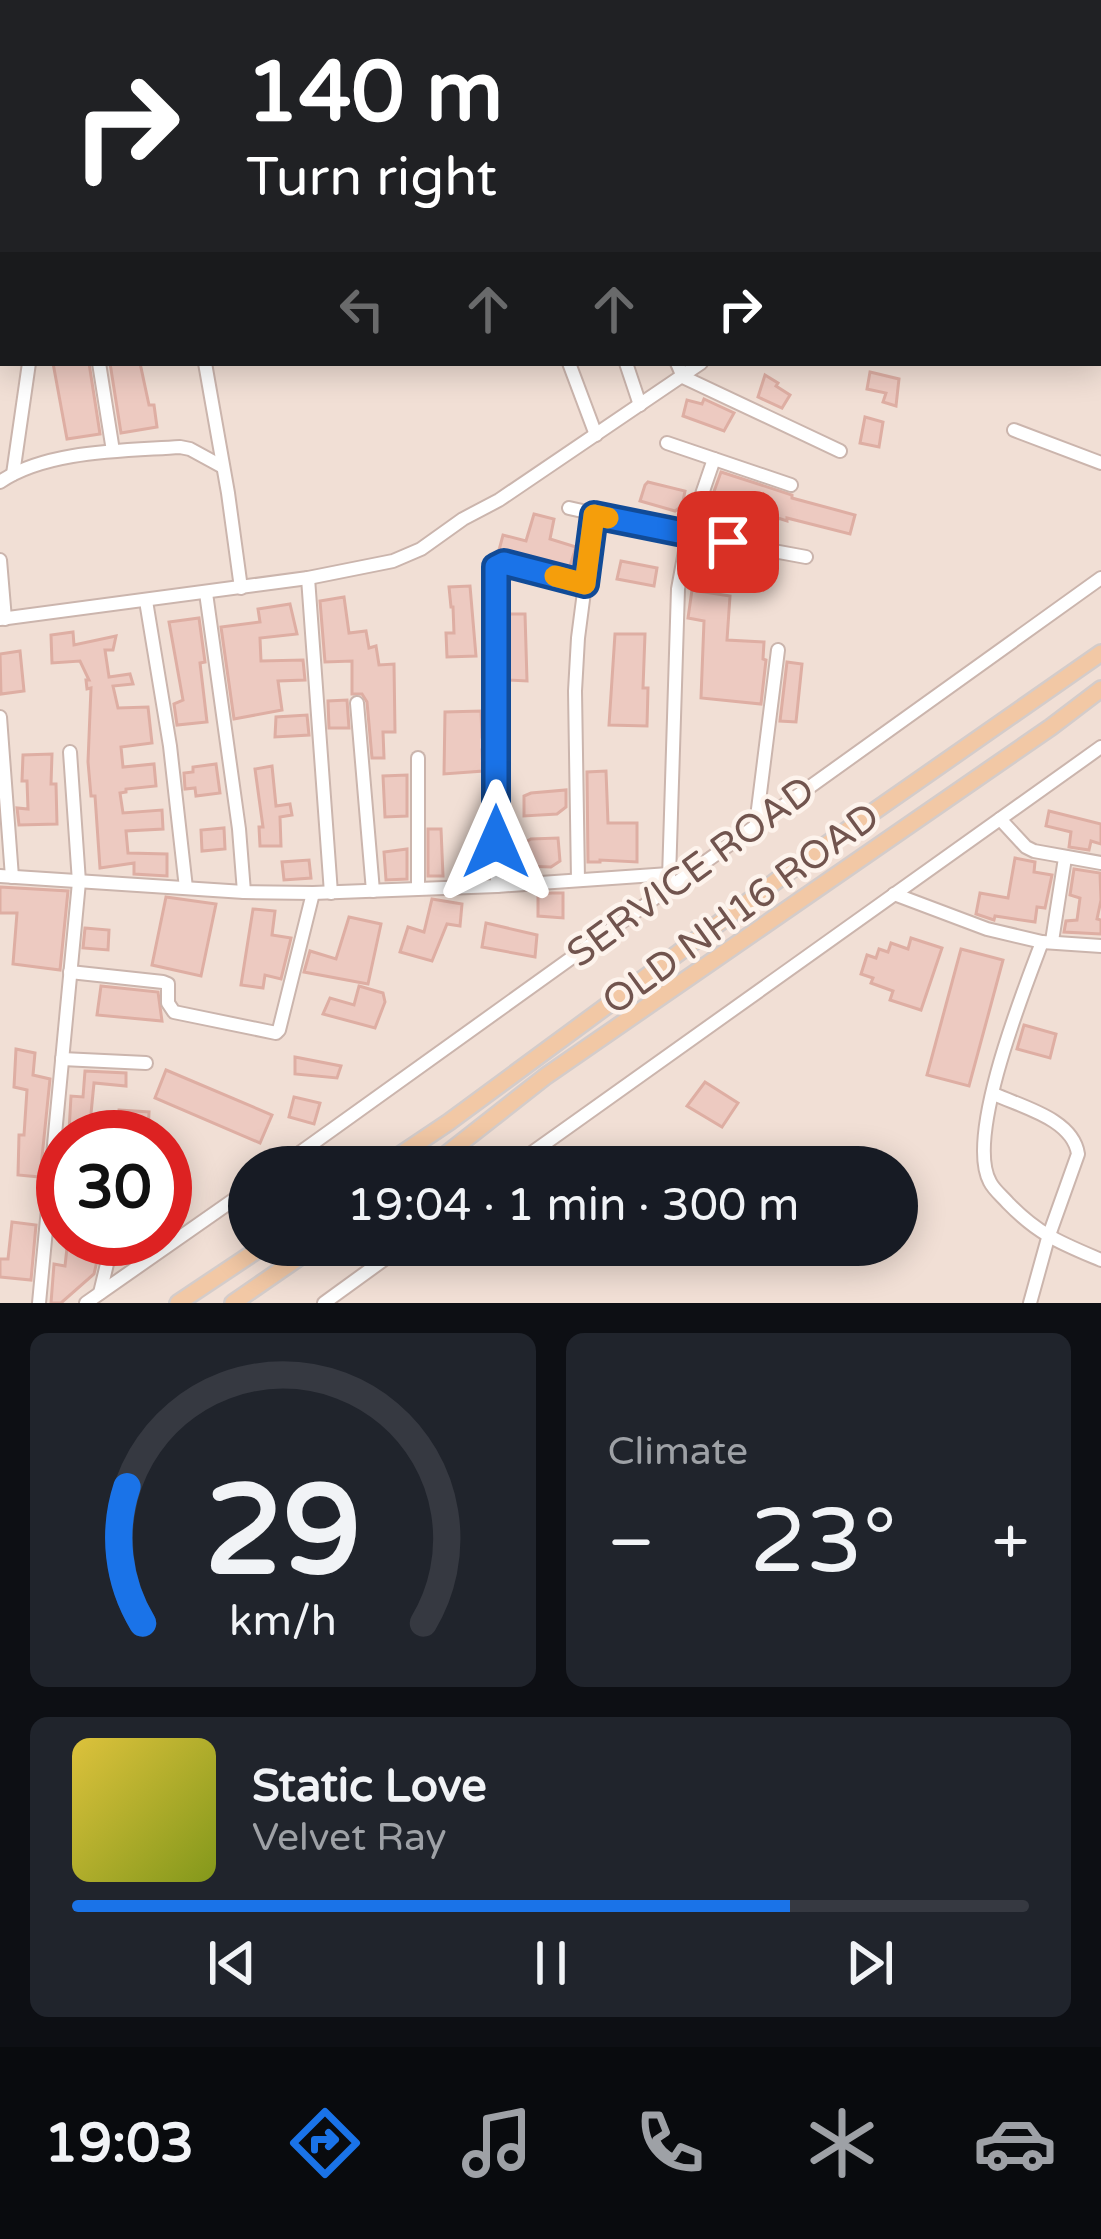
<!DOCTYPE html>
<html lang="en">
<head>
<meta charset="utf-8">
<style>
  body { margin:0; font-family:"Varela Round",sans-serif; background:#20242c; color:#f1f3f6; height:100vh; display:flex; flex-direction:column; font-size:45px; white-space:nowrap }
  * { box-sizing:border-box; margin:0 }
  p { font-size:39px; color:#9ea1a6 }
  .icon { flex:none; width:66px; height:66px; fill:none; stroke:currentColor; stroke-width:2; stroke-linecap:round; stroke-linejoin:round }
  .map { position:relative; height:1303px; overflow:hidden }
  .details { display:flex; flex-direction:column; gap:30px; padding:30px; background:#0d0f14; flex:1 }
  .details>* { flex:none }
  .top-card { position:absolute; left:0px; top:0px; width:1101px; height:366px; box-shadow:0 6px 30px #0003; background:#202124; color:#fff; overflow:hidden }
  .speed { position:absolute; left:36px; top:1110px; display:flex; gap:24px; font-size:60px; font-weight:700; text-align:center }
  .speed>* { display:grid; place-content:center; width:156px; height:156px; border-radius:50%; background:#171b24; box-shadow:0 6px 30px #0003; line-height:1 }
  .speed .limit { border:18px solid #d22; background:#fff; color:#111 }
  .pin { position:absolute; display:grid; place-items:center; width:102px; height:102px; color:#fff; margin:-51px; border-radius:24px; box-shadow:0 6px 18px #0006 }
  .me { position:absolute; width:132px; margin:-66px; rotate:0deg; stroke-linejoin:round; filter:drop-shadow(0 0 9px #0008) }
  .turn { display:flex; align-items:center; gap:42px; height:252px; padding:0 48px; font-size:54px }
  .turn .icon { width:156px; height:156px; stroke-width:2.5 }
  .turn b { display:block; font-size:84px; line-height:102px }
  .lanes { display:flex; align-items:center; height:114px; padding:0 48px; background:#0003; justify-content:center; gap:60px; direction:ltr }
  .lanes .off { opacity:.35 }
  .big { font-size:90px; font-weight:600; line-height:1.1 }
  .details .widget { flex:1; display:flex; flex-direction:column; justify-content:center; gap:18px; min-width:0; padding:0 42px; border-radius:18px; background:#20242c }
  .details .dial { align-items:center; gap:0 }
  .dial svg { height:312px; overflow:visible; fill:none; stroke:#363941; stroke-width:7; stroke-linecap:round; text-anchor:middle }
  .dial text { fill:#f1f3f6; stroke:none }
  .song { display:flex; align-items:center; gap:36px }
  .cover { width:144px; height:144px; border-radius:18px; background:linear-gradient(135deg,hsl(50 70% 55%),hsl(70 70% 35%)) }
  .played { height:12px; border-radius:6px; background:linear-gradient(90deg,#1a73e8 75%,#363941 75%) }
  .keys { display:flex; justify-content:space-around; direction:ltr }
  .heat { display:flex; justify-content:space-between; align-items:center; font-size:66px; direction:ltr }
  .details .tiles { flex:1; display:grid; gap:30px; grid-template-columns:1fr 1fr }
  .widget:last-child { grid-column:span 2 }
  .trip { position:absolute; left:228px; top:1146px; width:690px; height:120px; border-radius:60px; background:#171b24; box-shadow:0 6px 30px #0003; font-weight:600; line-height:120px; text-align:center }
  .dock { display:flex; height:192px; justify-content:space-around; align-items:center; background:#090b0e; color:#9ea1a6 }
  .dock .icon { width:84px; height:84px }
  .dock .on { color:#1a73e8 }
  .dock b { font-size:54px; color:#f1f3f6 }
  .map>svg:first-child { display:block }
  .residential { fill:#f1dfd5; fill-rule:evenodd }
  .green { fill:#d9e6c6 }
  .building { fill:#edcac1; stroke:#deaea3; stroke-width:3 }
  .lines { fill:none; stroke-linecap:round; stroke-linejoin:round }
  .minor-casing { stroke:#cbb5ad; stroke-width:16 }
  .major-casing { stroke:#d4ccca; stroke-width:20 }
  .minor { stroke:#fff; stroke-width:12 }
  .major { stroke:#f2c8a5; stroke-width:15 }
  .route-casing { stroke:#114b97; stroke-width:30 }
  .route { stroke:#1a73e8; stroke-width:21 }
  .slow { stroke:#f59e0b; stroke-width:21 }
  .labels { text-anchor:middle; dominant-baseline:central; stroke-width:9; stroke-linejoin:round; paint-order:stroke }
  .street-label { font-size:39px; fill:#71544e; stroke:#fdf3ec }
</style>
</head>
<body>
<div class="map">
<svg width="1101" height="1303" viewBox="0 0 1101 1303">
  <rect width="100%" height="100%" fill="#faefe6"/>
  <path class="residential" d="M16,0h1085v1303h-1101v-1296l3,-1v357h1095v-360h-1089zM63,1137h102v102h-102zM249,1167h648v78h-648z"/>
  <polygon class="green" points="0,0 639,0 635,3 3,3 3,147 0,147"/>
  <g class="building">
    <polygon points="53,363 89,363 100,434 67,439"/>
    <polygon points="110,363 140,363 149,405 154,405 157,427 121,433"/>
    <polygon points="870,372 899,379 896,406 883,402 886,393 867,389"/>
    <polygon points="765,375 778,383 776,386 790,395 782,408 758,397"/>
    <polygon points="704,399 734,413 724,431 683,416 687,400 702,404"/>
    <polygon points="865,417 883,422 879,447 860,443"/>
    <polygon points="721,472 792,495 792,498 855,515 850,534 787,518 787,521 778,518 774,540 718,530 727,501 712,497"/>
    <polygon points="648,482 685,491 682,506 675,511 640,501 645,485"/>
    <polygon points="534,514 554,519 550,539 576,547 569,569 507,553 498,554 503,535 526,541"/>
    <polygon points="697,547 752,558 751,573 695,568"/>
    <polygon points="621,561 657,568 654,586 617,579"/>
    <polygon points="470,586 476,656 447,657 446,633 454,633 453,607 451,607 449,587"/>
    <polygon points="692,590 730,596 727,640 764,642 763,659 766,660 761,704 701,698 704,621 688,618"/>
    <polygon points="344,597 349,633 366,631 369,648 376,646 379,665 394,664 395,732 383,732 384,758 372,758 367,702 362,694 352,694 352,661 325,662 320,601"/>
    <polygon points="290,604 297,634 260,638 261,661 303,660 305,680 278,681 282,710 234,719 221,627 260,622 258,609"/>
    <polygon points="507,614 525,614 527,681 507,680"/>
    <polygon points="199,618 205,662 200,663 207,722 177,725 174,704 183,700 169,622"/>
    <polygon points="73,632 74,645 116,636 113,650 105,650 109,677 130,674 133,684 113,686 118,708 148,707 152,743 121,747 123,767 154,764 156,786 126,789 126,792 120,793 123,813 162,810 163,829 126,831 128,853 167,854 167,876 134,874 134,863 100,868 95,796 91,796 88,762 91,688 87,689 86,680 89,680 80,661 52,663 51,635"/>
    <polygon points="615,634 645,634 643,688 648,688 647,726 609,725"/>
    <polygon points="20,651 24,691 1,694 0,654"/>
    <polygon points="787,662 802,664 796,722 780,721"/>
    <polygon points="347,700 349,728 329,728 328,701"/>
    <polygon points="481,711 482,737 486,737 486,750 482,750 483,771 444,774 445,712"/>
    <polygon points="307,715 309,735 275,737 276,717"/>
    <polygon points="52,754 51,784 56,784 57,824 19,825 17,808 28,809 27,781 22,781 23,755"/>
    <polygon points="216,764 220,793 196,796 195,788 185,789 184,773 193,772 193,767"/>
    <polygon points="272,766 276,806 290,804 292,815 280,817 281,846 260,846 259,827 263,827 255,769"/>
    <polygon points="606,771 608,823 637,823 637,862 600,860 600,862 588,862 587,772"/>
    <polygon points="407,775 407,816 385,817 383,776"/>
    <polygon points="566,790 566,807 557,814 524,816 524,796 531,793"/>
    <polygon points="1049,811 1101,824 1101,844 1091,841 1089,850 1069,847 1071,832 1046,826"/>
    <polygon points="224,828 225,849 202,851 201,830"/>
    <polygon points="428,829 441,829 443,876 428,876"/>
    <polygon points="558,838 560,861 551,867 522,866 522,844 531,839"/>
    <polygon points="407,849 407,879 386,880 384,852"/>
    <polygon points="1015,858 1035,862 1034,872 1052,875 1045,908 1037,907 1035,922 995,916 994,920 976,914 980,893 1008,898"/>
    <polygon points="309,860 311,878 284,880 282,862"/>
    <polygon points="1074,869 1100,873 1101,900 1097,919 1101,920 1101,934 1064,932 1066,921 1077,920 1080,898 1070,895"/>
    <polygon points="0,887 68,891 60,970 13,964 17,913 0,913"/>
    <polygon points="552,893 563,893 563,918 538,916 538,894"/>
    <polygon points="166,897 216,904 201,976 152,965"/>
    <polygon points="432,899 462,904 460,926 447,924 432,961 400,952 408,927 424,932"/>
    <polygon points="253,909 275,911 272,935 291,938 281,979 265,975 263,988 241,985"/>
    <polygon points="349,917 381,924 368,984 304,972 310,951 336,959"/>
    <polygon points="486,923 537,935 535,957 482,947"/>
    <polygon points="85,928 109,930 108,950 83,948"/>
    <polygon points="911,938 942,948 921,1010 890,1000 893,991 871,983 873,978 861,974 867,955 876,958 879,949 888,952 891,943 908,949"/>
    <polygon points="961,949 1003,960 969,1086 927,1075"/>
    <polygon points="101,986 158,992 162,1021 97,1015"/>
    <polygon points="359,986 383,993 385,1002 375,1028 323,1014 330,998 354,1005"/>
    <polygon points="1024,1025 1056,1034 1050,1058 1017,1049"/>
    <polygon points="16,1049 35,1053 33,1075 50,1079 40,1177 18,1175 19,1135 24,1135 27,1090 14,1087"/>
    <polygon points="295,1057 341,1066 337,1078 295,1074"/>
    <polygon points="166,1070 272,1115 260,1143 155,1098"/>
    <polygon points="85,1071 126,1073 126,1086 94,1083 89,1134 69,1132 71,1096 83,1097"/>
    <polygon points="705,1082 738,1103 722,1127 687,1106"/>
    <polygon points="294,1097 320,1103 314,1124 289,1117"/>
    <polygon points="119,1110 149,1112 148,1137 117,1137"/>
    <polygon points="12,1222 36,1225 31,1280 0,1277 0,1259 8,1259"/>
    <polygon points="68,1239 102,1239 94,1274 61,1303 51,1303 54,1264 65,1266"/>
  </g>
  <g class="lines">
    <defs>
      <g id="minor">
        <polyline points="693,3 698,0"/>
        <polyline points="1038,3 1040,0"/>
        <polyline points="1098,3 1098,0"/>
        <polyline points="1098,102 1101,103"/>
        <polyline points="0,158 3,157"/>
        <polyline points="0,257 3,310"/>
        <polyline points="99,363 113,451"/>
        <polyline points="205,363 228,493 241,588"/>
        <polyline points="569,363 596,435"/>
        <polyline points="626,363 640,405"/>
        <polyline points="677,363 683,377 840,451"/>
        <polyline points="1014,430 1101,463"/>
        <polyline points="667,443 791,485"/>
        <polyline points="13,474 29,363"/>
        <path d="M0,482c47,-32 124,-31 180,-35l10,2 33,18"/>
        <polyline points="569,508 688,535 806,557"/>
        <polyline points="0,560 5,619"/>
        <polyline points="308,578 331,893"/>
        <polyline points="206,593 239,829 244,892"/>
        <polyline points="146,601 170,746 186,888"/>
        <polyline points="0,619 308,578 393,561 421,549 463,519 499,500 701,363"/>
        <polyline points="357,703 373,891"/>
        <polyline points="0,717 12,877"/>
        <polyline points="1000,819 1026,847 1034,851 1101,863"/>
        <polyline points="756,825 778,650"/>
        <polyline points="0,876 244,892 313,893 497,886 669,874"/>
        <polyline points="669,878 678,589 688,535 714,459"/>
        <polyline points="578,880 575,691 578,638 594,515"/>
        <polyline points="497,886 496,567 504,563 585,584"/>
        <polyline points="418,888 418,758"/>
        <polyline points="894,894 987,929 1042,942 1101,946"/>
        <polyline points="1052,941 1065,858"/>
        <path d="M1042,942c-18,48 -77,195 -52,240 4,8 12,14 18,21 31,32 53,40 93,57"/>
        <polyline points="70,972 163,982 168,984 168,1003 174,1012 276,1033 279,1030 313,893"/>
        <polyline points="62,1059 146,1063"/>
        <path d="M994,1094c28,13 79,25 84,60l-30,84 -18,65"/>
        <polyline points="280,1167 1101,578"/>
        <polyline points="512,1167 1101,747"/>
        <polyline points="100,1293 113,1239"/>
        <polyline points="39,1303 79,882 70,752"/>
        <polyline points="86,1303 249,1189"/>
        <polyline points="324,1303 404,1245"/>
      </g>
      <g id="major">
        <polyline points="382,1167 449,1122 810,856 1101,653"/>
        <polyline points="430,1167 546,1076 1051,727 1101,689"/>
        <polyline points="178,1303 265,1245"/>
        <polyline points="233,1303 317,1245"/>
      </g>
    </defs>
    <use href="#minor" class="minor-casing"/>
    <use href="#major" class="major-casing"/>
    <use href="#minor" class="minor"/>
    <use href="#major" class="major"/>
  </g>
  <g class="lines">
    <defs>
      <polyline id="route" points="496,842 496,567 504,563 585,584 594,515 728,542"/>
    </defs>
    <use href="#route" class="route-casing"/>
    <use href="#route" class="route"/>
    <polyline class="slow" points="555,576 585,584 594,515 608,518"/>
  </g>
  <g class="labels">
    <g class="street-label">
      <text transform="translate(691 872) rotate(-36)">SERVICE ROAD</text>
      <text transform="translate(741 909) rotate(-36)">OLD NH16 ROAD</text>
    </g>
  </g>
</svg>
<div class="speed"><div class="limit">30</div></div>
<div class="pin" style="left:728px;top:542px;background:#d93025"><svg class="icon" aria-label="arrive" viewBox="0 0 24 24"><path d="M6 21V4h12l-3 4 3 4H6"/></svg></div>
<svg class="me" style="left:496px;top:842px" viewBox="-20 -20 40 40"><path d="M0-17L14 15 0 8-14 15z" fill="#1a73e8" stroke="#fff" stroke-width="4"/></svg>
<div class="trip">19:04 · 1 min · 300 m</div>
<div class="top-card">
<div class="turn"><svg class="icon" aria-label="right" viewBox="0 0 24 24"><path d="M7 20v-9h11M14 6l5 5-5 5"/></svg><div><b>140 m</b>Turn right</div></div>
<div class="lanes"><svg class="icon off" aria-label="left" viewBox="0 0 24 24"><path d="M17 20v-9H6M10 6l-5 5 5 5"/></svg><svg class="icon off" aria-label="ahead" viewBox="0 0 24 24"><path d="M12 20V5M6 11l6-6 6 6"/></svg><svg class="icon off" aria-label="ahead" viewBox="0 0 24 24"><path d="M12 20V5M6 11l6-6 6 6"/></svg><svg class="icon" aria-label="right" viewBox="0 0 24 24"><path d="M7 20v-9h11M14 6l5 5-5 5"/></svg></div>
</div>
</div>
<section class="details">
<div class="tiles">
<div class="widget dial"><svg viewBox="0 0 100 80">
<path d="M14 69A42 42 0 1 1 86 69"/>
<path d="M14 69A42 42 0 0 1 10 34" stroke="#1a73e8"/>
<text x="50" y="56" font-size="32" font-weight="700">29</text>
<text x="50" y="72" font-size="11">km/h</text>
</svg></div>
<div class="widget"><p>Climate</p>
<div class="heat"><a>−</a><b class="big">23°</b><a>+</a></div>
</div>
<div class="widget">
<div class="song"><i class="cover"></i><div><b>Static Love</b><p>Velvet Ray</p></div></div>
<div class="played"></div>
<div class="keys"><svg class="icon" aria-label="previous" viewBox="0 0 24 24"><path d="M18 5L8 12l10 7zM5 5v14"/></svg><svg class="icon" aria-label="pause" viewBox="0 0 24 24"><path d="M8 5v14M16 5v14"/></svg><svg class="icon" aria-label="next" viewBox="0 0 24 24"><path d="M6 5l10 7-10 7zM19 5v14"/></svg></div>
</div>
</div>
</section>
<nav class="dock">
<b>19:03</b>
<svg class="icon on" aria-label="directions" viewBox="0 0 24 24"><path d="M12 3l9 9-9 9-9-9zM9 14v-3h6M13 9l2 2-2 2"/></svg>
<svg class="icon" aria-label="music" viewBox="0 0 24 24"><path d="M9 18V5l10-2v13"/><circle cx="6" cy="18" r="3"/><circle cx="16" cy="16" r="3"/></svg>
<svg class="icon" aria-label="phone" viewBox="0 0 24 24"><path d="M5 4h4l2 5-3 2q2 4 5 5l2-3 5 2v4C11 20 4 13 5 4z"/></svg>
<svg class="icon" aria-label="climate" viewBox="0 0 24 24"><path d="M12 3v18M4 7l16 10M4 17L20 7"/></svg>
<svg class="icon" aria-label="car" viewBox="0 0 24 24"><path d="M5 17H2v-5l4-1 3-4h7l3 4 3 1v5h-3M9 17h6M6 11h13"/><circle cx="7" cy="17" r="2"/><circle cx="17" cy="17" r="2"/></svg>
</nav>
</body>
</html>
